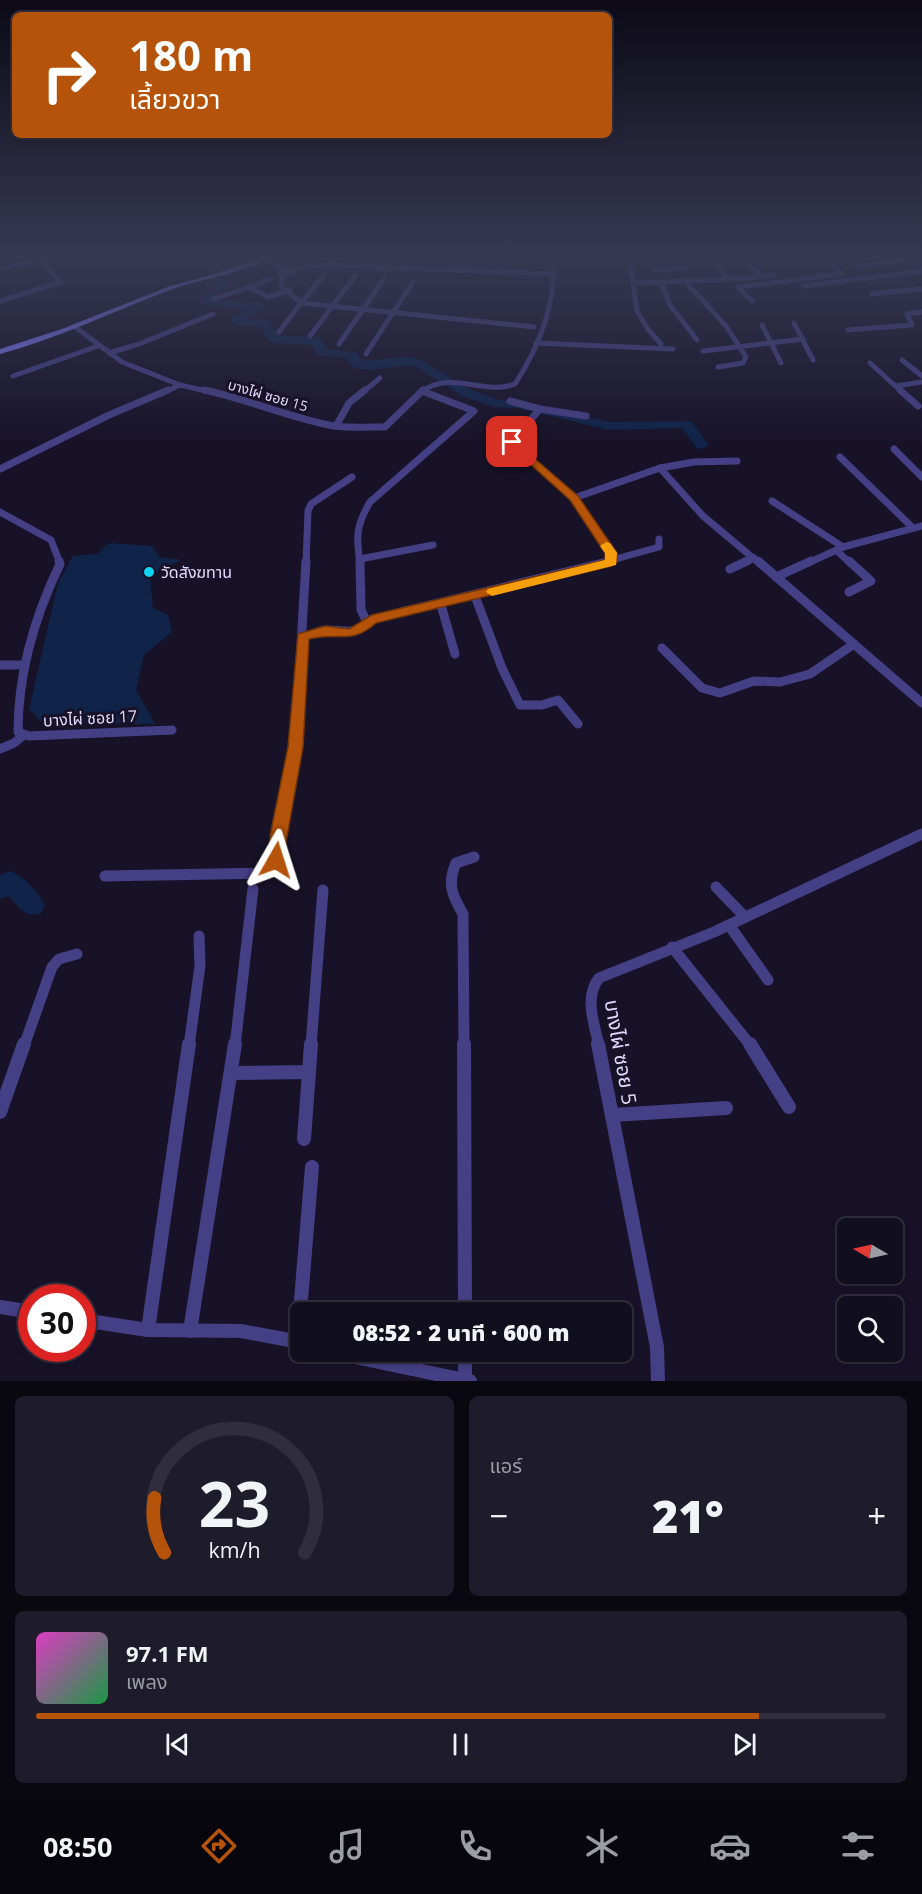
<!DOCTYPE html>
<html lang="th">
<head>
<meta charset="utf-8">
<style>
  body { margin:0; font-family:"Open Sans","Noto Sans Thai",sans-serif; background:#1e1c2b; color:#f1f3f6; height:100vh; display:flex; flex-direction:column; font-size:22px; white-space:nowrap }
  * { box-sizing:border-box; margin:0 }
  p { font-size:20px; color:#9c9ca4 }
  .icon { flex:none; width:33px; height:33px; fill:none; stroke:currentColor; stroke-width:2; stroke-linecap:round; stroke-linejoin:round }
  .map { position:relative; height:1381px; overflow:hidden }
  .sheet { display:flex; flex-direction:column; gap:15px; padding:15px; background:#090810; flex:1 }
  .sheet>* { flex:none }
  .hud { position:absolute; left:12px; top:12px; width:600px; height:126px; border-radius:9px; box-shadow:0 3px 9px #0003,0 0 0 2px #302e3c; background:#b45309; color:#fff; overflow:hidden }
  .needle { width:39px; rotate:279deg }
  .buttons { position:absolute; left:837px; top:1218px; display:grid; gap:12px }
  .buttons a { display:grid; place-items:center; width:66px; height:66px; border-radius:9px; background:#110e1e; box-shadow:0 3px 9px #0003,0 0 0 2px #302e3c; font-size:30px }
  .speed { position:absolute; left:18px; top:1284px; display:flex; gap:12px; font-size:30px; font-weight:700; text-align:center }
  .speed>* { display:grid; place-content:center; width:78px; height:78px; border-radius:50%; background:#110e1e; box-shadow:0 3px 9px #0003,0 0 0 2px #302e3c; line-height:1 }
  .speed .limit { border:9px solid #d22; background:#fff; color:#111 }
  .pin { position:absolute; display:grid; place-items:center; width:51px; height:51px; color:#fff; margin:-26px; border-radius:12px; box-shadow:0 3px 9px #0006 }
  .me { position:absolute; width:66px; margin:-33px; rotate:6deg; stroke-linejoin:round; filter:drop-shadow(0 0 4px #0008) }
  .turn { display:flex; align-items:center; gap:21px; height:126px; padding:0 18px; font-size:27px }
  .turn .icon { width:78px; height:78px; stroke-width:2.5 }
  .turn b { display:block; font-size:42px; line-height:51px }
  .big { font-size:45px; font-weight:800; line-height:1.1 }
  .sheet .widget { flex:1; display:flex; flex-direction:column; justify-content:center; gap:9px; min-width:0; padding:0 21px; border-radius:9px; background:#1e1c2b }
  .sheet .dial { align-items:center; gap:0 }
  .dial svg { height:156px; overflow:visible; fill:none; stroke:#302e3c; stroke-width:7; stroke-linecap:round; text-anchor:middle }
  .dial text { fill:#f1f3f6; stroke:none }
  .song { display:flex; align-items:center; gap:18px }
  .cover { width:72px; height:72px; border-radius:9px; background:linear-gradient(135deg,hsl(310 70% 55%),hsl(140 70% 35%)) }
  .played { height:6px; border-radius:3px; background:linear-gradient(90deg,#b45309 85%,#302e3c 85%) }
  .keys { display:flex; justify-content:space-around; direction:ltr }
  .heat { display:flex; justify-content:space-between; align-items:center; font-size:33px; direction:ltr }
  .sheet .tiles { flex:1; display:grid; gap:15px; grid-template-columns:1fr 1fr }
  .widget:last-child { grid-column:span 2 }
  .trip { position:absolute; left:290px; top:1302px; width:342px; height:60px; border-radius:9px; background:#110e1e; box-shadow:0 3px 9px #0003,0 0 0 2px #302e3c; font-weight:800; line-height:60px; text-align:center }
  .dock { display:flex; height:96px; justify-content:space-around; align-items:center; background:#07060c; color:#9c9ca4 }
  .dock .icon { width:42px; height:42px }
  .dock .active { color:#b45309 }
  .dock b { font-size:27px; color:#f1f3f6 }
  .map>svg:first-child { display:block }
  .water { fill:#102349 }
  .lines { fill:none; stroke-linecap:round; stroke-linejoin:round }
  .river { fill:#102349; fill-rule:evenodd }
  .street-far4 { stroke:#453f85; stroke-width:5 }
  .street-far3 { stroke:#453f85; stroke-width:7 }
  .street-far2 { stroke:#453f85; stroke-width:9 }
  .street-far1 { stroke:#453f85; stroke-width:11 }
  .street { stroke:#453f85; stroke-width:14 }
  .secondary { fill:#8077f8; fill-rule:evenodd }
  .route { fill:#b45309; stroke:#753606; stroke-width:1.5 }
  .slow { fill:#f59e0b }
  .poi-dot { fill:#11d3f3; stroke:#171228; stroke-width:2 }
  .labels { text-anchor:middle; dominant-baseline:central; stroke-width:6; stroke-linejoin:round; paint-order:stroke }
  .far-street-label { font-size:14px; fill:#e0dbfd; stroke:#171228 }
  .poi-label { font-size:16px; fill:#e0dbfd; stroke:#171228; text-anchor:start }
  .street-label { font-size:16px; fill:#e0dbfd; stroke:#171228 }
  .near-street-label { font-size:20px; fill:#e0dbfd; stroke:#171228 }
</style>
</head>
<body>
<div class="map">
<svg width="922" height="1381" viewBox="0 0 922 1381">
  <rect width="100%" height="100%" fill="#171228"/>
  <polygon class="water" points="109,543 152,546 159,557 181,560 150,576 153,608 168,615 172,632 144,655 136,690 155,724 42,723 29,709 58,583 73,556 97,554"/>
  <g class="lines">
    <g class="river">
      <path d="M189,254c15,0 23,3 33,15l-3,8 16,7 -14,7 -8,9 51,3v6l-17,10 21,1 10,15 41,3 8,11 28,3 8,9 43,-4 13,2 53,31 24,9 22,1 91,22 82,-1 18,24 -7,4 -5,-1 -15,-20 -73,2 -91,-22 -24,-1 -32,-11 -47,-30 -9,-1 -34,5 -13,-1 -5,-1 -8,-10 -28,-3 -7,-10 -41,-3 -10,-16h-22l-6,-3v-6l13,-7 -45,-6v-4l18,-16 -11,-5 3,-9z"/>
      <path d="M10,871c14,5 29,22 35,35l-4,7c-15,6 -22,-6 -32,-17l-9,3v-24z"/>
    </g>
    <g class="street-far4">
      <polyline points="629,254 637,311 647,328 661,344"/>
      <polyline points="766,254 777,254"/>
      <polyline points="0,256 9,254"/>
      <polyline points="431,256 516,254"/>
      <polyline points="263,259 284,269 296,271 286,275 280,272 282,269"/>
      <polyline points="41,260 66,254"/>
      <polyline points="718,264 727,279"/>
      <polyline points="749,264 762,276"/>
      <polyline points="327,265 341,254"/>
      <polyline points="859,266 899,260 917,254"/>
      <polyline points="292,268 327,265 551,274"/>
      <polyline points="0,269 40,259"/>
      <polyline points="655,270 685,268"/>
      <polyline points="386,271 392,254"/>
      <polyline points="685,281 726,326 746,357 743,363 718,367"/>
      <polyline points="661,282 670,305 697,340"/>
      <polyline points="633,283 740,279 773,275"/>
      <polyline points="804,286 922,271"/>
      <polyline points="249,287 271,279"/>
      <polyline points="872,294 922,289"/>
      <polyline points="213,299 249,287 268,297 290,290"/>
      <polyline points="0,301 61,282 34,254"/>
      <polyline points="752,301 738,287 841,274 820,254"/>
      <polyline points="301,303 534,327"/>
      <polyline points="301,303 324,275"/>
      <polyline points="794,323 813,360"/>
      <polyline points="762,325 781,363"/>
      <polyline points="75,327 122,362 180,385 211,392"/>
      <polyline points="848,330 912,325 907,314 922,312"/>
      <polyline points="279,332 301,303 282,287 281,273"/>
      <polyline points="310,336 355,276"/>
      <polyline points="536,343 673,349"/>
      <polyline points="339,344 384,279"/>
      <polyline points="703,351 803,339"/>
      <polyline points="109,353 139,344 213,314"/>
      <polyline points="366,354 413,282"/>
      <polyline points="902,360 922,376"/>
      <polyline points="870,363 902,392"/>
      <polyline points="13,376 98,346"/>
      <polyline points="896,386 922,382"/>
      <polyline points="165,392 180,385"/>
      <polyline points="363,392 380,378"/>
      <path d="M421,392c30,-23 62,4 94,-8 25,-38 42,-84 38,-130"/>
    </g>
    <g class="street-far3">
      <path d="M204,390c44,9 85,28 130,36 16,2 34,1 51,1l38,-37"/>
      <polyline points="900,390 918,406"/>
      <polyline points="510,401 540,409"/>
      <polyline points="586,416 540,409 511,442 574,498 611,553 611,562 608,563"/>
      <polyline points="336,426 349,403 365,390"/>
      <polyline points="894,449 922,477"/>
      <polyline points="840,457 913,528"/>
      <polyline points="660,468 694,462 737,461"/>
      <polyline points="0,469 109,415 168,390"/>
      <polyline points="574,498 660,468 703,516 759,563"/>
      <polyline points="772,501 843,547"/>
      <polyline points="0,512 51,540 60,563"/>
      <polyline points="837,551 850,563"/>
      <polyline points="360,559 433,545"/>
      <polyline points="612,560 659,547 659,539"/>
      <polyline points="306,563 308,511 311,504 352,477"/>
      <path d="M360,563c-4,-27 -4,-37 10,-61l104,-91 -52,-20"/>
      <polyline points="744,563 754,558"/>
      <polyline points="808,563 843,547 922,526"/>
    </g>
    <g class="street-far2">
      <path d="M59,561l1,3c-26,54 -42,108 -42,168l11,4 143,-6"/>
      <polyline points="360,561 361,610 367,622"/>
      <polyline points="758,561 922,703"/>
      <polyline points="849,561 871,581 849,592"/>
      <polyline points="730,569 747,561"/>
      <polyline points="776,577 811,561"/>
      <polyline points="475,596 502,668 520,705 542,705 558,700 578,724"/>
      <polyline points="441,605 455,654"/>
      <path d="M303,637c7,-2 16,-7 24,-7 23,0 26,7 45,-11l239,-58"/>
      <polyline points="662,648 702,688 720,693 754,681 780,682 810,674 854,644"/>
      <polyline points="0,665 23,665"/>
      <polyline points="0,749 14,743 24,735"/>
      <polyline points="289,777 295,747 306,561"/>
    </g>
    <g class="street-far1">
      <polyline points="105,876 266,873 276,860 278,836 290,776"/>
      <polyline points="716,887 745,917"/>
      <polyline points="729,925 768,980"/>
      <polyline points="672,947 751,1046"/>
      <polyline points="24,1046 52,967 59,959 77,954"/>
      <polyline points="189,1046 200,966 199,936"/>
      <polyline points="235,1046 253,889"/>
      <polyline points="311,1046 323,890"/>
      <path d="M464,1046l-1,-132c-11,-19 -16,-30 -7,-51l18,-6"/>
      <path d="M599,1046c-5,-23 -15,-49 0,-68l115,-46 208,-98"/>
    </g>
    <g class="street">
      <polyline points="464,1044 465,1312"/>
      <polyline points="598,1044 657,1347 658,1381"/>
      <polyline points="750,1044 789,1107"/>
      <polyline points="232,1073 309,1072 311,1044"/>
      <polyline points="0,1112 24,1044"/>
      <polyline points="613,1115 726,1108"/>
      <polyline points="304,1139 309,1072"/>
      <polyline points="0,1307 32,1312"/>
      <polyline points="300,1312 312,1167"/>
      <polyline points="82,1320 148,1330 241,1331 300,1342"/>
      <polyline points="148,1330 189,1044"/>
      <polyline points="190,1331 235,1044"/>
      <polyline points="298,1341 300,1317"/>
      <polyline points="331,1352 470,1381"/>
      <polyline points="465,1352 465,1380"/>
    </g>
    <path class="secondary" d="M269,254h9c-28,18 -73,24 -105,35 -58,21 -113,49 -173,65v-5l62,-20 108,-43 49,-13z"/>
  </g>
  <linearGradient id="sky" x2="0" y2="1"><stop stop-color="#0d0a16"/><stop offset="0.57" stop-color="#363953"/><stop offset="1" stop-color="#363953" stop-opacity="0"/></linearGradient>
  <rect width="922" height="447" fill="url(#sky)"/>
  <path class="route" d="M512,439l66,57 39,57v9l-6,4 -235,57c-26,23 -37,8 -67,16l-6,108 -21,118 -6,2 -6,-2 -2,-5 2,-24 18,-89 10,-113 27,-8 24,3 23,-14 233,-55v-7l-35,-53 -62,-56 -2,-2z"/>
  <polygon class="slow" points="606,542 610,543 617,553 616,565 492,596 486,592 488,589 605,560 605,553 600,546"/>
  <circle class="poi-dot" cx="149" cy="572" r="6"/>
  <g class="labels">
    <g class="far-street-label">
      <text transform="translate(268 395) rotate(16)">บางไผ่ ซอย 15</text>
    </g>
    <g class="poi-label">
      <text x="161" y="572">วัดสังฆทาน</text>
    </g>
    <g class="street-label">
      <text transform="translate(90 718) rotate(-3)">บางไผ่ ซอย 17</text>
    </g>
    <g class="near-street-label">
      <text transform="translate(621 1052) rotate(80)">บางไผ่ ซอย 5</text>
    </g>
  </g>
</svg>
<div class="buttons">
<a><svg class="needle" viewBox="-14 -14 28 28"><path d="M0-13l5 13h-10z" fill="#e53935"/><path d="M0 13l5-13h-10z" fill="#9c9ca4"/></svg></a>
<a><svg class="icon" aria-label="search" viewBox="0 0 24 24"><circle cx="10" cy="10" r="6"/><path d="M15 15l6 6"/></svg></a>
</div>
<div class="speed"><div class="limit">30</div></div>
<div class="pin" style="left:512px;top:442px;background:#d93025"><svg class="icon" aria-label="arrive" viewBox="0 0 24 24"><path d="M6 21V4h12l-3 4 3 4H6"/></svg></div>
<svg class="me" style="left:276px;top:860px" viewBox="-20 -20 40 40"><path d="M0-17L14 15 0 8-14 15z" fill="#b45309" stroke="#fff" stroke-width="4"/></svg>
<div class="trip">08:52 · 2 นาที · 600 m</div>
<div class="hud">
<div class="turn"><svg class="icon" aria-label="right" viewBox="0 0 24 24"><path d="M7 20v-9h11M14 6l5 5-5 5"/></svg><div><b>180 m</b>เลี้ยวขวา</div></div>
</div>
</div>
<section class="sheet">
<div class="tiles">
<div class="widget dial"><svg viewBox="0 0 100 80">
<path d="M14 69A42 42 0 1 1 86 69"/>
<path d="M14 69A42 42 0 0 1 9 41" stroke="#b45309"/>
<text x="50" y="56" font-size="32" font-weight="700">23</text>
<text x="50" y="72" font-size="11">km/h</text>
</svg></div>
<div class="widget"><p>แอร์</p>
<div class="heat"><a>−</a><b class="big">21°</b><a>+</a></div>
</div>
<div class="widget">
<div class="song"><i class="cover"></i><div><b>97.1 FM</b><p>เพลง</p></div></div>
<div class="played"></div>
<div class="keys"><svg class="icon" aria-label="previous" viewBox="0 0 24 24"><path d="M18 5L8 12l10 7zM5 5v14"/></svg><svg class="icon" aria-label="pause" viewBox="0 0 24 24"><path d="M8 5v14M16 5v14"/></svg><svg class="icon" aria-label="next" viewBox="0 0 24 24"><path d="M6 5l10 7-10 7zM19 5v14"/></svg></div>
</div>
</div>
</section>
<nav class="dock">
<b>08:50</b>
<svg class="icon active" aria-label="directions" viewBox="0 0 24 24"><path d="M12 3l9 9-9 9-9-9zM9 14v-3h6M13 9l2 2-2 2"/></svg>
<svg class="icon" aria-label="music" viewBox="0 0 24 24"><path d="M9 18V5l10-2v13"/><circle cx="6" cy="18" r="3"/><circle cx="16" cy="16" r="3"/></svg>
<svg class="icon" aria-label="phone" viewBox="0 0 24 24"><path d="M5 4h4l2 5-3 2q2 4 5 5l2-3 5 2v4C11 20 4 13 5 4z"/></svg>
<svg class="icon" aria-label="climate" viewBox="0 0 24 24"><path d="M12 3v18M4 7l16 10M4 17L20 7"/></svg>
<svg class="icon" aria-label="car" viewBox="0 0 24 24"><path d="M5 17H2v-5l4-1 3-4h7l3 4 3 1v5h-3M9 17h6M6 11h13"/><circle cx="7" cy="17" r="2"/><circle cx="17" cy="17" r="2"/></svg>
<svg class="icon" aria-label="filters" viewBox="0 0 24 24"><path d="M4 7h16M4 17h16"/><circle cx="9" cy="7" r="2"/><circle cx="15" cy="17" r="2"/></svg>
</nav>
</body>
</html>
